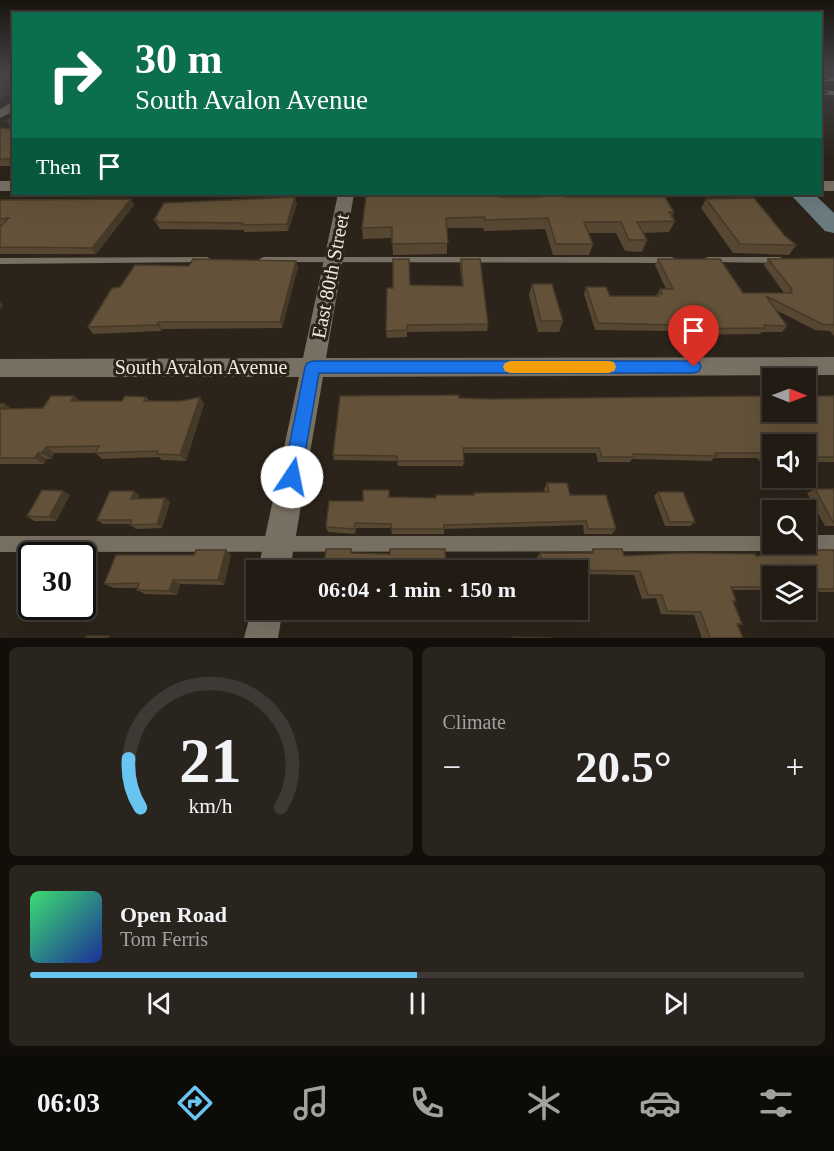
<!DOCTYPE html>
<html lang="en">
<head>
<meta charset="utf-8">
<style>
  body { margin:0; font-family:"Times New Roman",serif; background:#29241d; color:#f1f3f6; height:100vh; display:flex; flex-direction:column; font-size:22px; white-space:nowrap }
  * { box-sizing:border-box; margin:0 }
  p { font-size:20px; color:#a2a1a0 }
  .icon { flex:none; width:33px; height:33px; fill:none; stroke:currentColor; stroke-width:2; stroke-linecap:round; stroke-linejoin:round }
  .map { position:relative; height:638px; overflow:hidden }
  .panel { display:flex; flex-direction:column; gap:9px; padding:9px; background:#120f0b; flex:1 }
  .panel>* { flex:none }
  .top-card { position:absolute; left:12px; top:12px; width:810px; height:183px; border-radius:0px; box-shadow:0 6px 24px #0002,0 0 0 2px #3e3934; background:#0b6e4f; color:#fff; overflow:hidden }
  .needle { width:39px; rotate:91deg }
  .tools { position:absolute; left:762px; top:368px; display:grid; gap:12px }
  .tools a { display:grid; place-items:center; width:54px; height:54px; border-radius:0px; background:#211b14; box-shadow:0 6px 24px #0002,0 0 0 2px #3e3934; font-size:30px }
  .speed { position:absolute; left:18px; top:542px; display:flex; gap:12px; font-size:30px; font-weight:700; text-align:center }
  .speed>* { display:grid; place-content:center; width:78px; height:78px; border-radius:50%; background:#211b14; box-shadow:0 6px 24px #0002,0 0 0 2px #3e3934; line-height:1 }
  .speed .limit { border:3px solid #111; border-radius:9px; background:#fff; color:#111 }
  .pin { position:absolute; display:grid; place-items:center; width:51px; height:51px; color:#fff; margin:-62px -26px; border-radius:50% 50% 50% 0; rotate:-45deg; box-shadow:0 0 6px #0007 }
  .pin .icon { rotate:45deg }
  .me { position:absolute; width:66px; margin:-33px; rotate:11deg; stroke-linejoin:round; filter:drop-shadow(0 0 4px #0008) }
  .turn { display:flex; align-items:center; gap:21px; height:126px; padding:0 24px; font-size:27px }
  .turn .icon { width:78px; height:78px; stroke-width:2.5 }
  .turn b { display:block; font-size:42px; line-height:51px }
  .then { display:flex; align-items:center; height:57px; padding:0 24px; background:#0003; gap:12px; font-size:22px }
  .big { font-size:45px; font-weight:800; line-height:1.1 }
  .panel .tile { flex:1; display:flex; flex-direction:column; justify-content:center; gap:9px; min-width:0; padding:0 21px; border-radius:9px; background:#29241d }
  .panel .dial { align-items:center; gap:0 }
  .dial svg { height:156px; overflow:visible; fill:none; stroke:#3e3934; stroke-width:7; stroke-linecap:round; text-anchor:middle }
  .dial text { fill:#f1f3f6; stroke:none }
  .song { display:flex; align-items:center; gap:18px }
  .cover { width:72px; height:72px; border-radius:9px; background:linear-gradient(135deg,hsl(140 70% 55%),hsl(230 70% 35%)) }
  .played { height:6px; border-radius:3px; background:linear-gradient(90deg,#68c4f0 50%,#3e3934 50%) }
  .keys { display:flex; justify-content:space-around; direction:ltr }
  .heat { display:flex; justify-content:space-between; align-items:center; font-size:33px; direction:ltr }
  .panel .tiles { flex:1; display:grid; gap:9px; grid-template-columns:1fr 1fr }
  .tile:last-child { grid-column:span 2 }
  .trip { position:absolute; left:246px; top:560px; width:342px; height:60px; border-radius:0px; background:#211b14; box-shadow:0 6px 24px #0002,0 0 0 2px #3e3934; font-weight:800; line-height:60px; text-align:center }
  .menu { display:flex; height:96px; justify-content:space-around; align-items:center; background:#0d0b08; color:#a2a1a0 }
  .menu .icon { width:42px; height:42px }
  .menu .on { color:#68c4f0 }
  .menu b { font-size:27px; color:#f1f3f6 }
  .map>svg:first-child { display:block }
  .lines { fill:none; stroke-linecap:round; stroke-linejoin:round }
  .lane { fill:#787063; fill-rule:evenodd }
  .street { fill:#787063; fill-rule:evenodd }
  .secondary { fill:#6a7c7f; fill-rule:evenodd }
  .rail-casing { stroke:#958f86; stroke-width:4 }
  .rail { stroke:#2c241a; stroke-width:2; stroke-dasharray:8; stroke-linecap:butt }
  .wall { fill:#554731 }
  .shaded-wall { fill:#453928 }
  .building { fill:#635239; stroke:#453928; stroke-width:1.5 }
  .route { fill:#1a73e8; stroke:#114b97; stroke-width:1.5 }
  .slow { fill:#f59e0b }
  .labels { text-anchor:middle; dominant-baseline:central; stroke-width:6; stroke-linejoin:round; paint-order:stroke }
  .street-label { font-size:20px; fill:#efeae3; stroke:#2c241a }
</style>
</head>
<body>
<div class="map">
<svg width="834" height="638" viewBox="0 0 834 638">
  <rect width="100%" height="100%" fill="#2c241a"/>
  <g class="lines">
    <g class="lane">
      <polygon points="207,257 212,260 210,262 0,264 0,258"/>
      <polygon points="264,257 672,257 677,260 672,263 261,262 259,260 261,258"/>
      <polygon points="708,257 780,257 785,260 780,263 705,262 703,260 705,258"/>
      <polygon points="806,535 834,535 834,551 0,552 0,536 772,536 772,543 806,543"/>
    </g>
    <g class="street">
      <polygon points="14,101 14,111 0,118 0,109"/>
      <rect x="0" y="181" width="14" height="10"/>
      <rect x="820" y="181" width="14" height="10"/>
      <polygon points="338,194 354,194 326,358 834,357 834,375 323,377 290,570 258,570 299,377 0,377 0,359 303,358"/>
      <polygon points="255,597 256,609 283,609 278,638 244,638"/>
    </g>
    <polygon class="secondary" points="790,194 814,194 834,213 834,233 825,231"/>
    <defs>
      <g id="rail">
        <polyline points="820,79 834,79"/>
        <polyline points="820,92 834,93"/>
      </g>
    </defs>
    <use href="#rail" class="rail-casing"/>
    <use href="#rail" class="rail"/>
  </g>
  <g class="wall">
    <polygon points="14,116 14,166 0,166 0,128 11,129 11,127 7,121"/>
    <polygon points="540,195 567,197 674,212 672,217 675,221 669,232 643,233 647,240 642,252 625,251 616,233 589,233 593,244 589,255 553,255 545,229 484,231 483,228 447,228 447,254 393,255 392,238 363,239 362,228 499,197 540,197"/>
    <polygon points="706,199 785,236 796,245 789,255 733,253 701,208"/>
    <polygon points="0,200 134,205 96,254 0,254 0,227 2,225 0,225"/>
    <polygon points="297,204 288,231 244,232 244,230 160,229 154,220"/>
    <polygon points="834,258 834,336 830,331 815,330 776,310 787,326 782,332 762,332 760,334 671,335 669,331 595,330 584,294 586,287 610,296 656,296 660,289 666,289 655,265 658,259 743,293 784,293 764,265 768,259"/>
    <polygon points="461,259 488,324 487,331 407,332 407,337 387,338 386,331 410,285 462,286 460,266"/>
    <polygon points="189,266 298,267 282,328 162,329 161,331 93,334 88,327 120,287"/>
    <polygon points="532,284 563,321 559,332 538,332 529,295"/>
    <polygon points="834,396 834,462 806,462 806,444 772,444 772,461 759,461 757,458 714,458 711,461 632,459 630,462 598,462 596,453 463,453 464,461 463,466 398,466 397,461 334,460 333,455 459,398 490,399"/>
    <polygon points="146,397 149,401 204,404 186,461 162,460 159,457 102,459 96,453 54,453 51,459 46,459 44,464 0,464 0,404 11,409 43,408 80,401 122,401"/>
    <polygon points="547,483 570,495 616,529 612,534 584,534 583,525 444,529 444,534 392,534 391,528 356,528 355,534 328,532 326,527 363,501 436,498 473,495 474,493 545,492 544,489"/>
    <polygon points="815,489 834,489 834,526 825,526 807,493"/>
    <polygon points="658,492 695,522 690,526 665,526 654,496"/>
    <polygon points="70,495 56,521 34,521 27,516"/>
    <polygon points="139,495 138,499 165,498 170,502 162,528 136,529 130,525 131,524 103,524 97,520"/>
    <polygon points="593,549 624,556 756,556 807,554 815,550 834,550 834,592 814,592 806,594 806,576 772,576 772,595 770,590 732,590 736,601 733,602 742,624 738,625 743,638 702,638 694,615 661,614 656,598 642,599 634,575 578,574 578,570 539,570 537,557 540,553 589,553"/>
    <polygon points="231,555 224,585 180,584 177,595 145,594 137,590 138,588 114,588 104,584"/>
  </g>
  <g class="shaded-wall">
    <polygon points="14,77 14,91 0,100 0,85"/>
    <polygon points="295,197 297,204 288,231 287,224"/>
    <polygon points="131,199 134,205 96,254 92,248"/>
    <polygon points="296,261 298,267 282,328 280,322"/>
    <polygon points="0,302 3,305 0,309"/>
    <polygon points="158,322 162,329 161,331 157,325"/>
    <polygon points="74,396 81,402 71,401"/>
    <polygon points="200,397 204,404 186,461 180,455"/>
    <polygon points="5,404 13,410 1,409"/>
    <polygon points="46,447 54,453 51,459 42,453"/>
    <polygon points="38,453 46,459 44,464 35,458"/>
    <polygon points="63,491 70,495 56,521 49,517"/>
    <polygon points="134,491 139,495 136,503 131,499"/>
    <polygon points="165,498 170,502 162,528 157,524"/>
    <polygon points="226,550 231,555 224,585 218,580"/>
    <polygon points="173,580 180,584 177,595 169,591"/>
  </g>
  <g class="building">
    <polygon points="0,71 14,71 14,77 0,85"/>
    <polygon points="14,116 14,159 0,159 0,128 11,129 11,122 7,121"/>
    <polygon points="498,194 499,197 541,197 540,195 554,194 567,197 665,197 674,212 669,212 675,221 637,222 647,240 629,240 621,222 584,222 593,244 556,244 548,218 485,220 485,217 446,218 448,243 392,244 392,227 362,228 366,196"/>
    <polygon points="295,197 287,224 242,225 243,223 156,222 157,220 154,220 164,203"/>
    <polygon points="754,198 785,236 796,245 740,244 706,199"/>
    <polygon points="131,199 92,248 0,247 0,227 9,218 0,219 0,200"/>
    <polygon points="834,258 834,325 822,324 766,296 787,326 764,325 765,328 675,329 673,325 598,323 586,287 606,287 610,296 658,296 657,294 662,294 660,289 673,289 658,259 720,259 743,293 792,293 790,289 792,289 768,259"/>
    <polygon points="193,259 296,261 280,322 158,322 157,325 88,327 112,288 120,287 135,265 189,266"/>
    <polygon points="393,259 409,259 410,285 463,286 461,259 480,259 488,324 407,325 407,330 386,331 387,288 393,288"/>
    <polygon points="532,284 552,284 563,321 541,321"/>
    <polygon points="459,395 459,398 490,399 772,396 772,411 806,411 806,396 834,396 834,457 806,457 806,444 772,444 772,456 765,456 763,453 715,453 716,456 633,454 634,457 602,457 599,448 463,448 464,461 397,461 397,456 333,455 340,396"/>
    <polygon points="51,396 74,396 71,401 122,401 125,396 146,397 144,401 181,401 200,397 180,455 157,454 158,451 95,453 99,446 46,447 42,453 38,453 35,458 0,458 0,404 5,404 1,409 43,408"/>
    <polygon points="547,483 567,483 570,495 606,495 616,529 588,529 586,521 444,525 444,529 391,529 391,524 355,523 354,529 326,527 329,501 363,501 363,490 389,490 389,497 436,498 436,495 474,495 474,493 549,492"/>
    <polygon points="815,489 834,489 834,522 833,522"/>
    <polygon points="42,490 63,491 49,517 27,516"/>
    <polygon points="110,491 134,491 131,499 165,498 157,524 130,525 132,520 97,520"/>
    <polygon points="658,492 683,492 695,522 670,522"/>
    <polygon points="326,549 351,549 351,553 390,554 390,549 445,549 446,570 323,570"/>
    <polygon points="593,549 622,549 624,556 680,553 755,554 756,556 816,553 815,550 834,550 834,589 817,589 818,591 806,591 806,576 772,576 772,587 731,587 736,601 733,601 742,624 737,624 743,638 710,638 701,612 667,611 662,595 648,595 640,571 543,570 540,553 593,553"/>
    <polygon points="196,550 226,550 218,580 173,580 169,591 137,590 139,583 104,584 116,555 194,555"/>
    <polygon points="86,636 109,636 108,638 86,638"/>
    <polygon points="512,637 551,638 512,638"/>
  </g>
  <linearGradient id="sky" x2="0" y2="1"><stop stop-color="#18140e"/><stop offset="0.44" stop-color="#454549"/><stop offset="1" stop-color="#454549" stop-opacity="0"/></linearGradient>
  <rect width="834" height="161" fill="url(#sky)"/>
  <polygon class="route" points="313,361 694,361 699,362 701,367 699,371 694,373 319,373 301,477 298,483 292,486 286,483 283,477 305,367 307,363"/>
  <polygon class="slow" points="510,361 609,361 614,362 616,367 614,371 609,373 510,373 505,371 503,367 505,363"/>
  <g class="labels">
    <g class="street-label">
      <text transform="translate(330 276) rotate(-79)">East 80th Street</text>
      <text x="201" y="367">South Avalon Avenue</text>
    </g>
  </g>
</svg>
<div class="tools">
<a><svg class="needle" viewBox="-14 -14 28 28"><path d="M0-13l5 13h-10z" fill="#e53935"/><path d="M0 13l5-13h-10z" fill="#a2a1a0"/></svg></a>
<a><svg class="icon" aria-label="sound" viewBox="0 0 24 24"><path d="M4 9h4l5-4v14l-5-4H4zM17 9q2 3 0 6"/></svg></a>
<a><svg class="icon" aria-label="search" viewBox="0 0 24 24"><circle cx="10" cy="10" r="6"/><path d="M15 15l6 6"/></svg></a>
<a><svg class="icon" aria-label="layers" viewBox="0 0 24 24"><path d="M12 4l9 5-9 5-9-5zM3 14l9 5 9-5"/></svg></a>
</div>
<div class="speed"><div class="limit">30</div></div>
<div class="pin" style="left:694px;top:367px;background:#d93025"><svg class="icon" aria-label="arrive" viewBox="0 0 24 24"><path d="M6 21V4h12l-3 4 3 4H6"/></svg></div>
<svg class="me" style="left:292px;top:477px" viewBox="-20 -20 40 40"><circle r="19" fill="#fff"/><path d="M0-13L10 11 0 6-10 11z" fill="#1a73e8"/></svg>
<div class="trip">06:04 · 1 min · 150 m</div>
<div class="top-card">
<div class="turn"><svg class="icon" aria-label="right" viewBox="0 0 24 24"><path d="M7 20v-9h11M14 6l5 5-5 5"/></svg><div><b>30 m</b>South Avalon Avenue</div></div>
<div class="then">Then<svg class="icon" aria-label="arrive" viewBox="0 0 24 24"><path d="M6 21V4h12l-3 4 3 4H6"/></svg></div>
</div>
</div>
<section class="panel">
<div class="tiles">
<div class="tile dial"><svg viewBox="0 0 100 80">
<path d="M14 69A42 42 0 1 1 86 69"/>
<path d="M14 69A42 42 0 0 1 8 44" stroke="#68c4f0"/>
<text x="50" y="56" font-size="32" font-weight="700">21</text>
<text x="50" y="72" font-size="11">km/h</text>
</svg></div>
<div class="tile"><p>Climate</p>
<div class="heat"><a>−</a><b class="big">20.5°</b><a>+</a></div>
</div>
<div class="tile">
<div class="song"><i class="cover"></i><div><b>Open Road</b><p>Tom Ferris</p></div></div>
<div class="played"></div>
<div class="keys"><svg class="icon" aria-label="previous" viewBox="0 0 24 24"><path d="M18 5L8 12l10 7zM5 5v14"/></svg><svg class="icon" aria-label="pause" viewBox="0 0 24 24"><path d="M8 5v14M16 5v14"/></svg><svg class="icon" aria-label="next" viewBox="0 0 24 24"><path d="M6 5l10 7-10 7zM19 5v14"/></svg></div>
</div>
</div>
</section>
<nav class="menu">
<b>06:03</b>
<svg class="icon on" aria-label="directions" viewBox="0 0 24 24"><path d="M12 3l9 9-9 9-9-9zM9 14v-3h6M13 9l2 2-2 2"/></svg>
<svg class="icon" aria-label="music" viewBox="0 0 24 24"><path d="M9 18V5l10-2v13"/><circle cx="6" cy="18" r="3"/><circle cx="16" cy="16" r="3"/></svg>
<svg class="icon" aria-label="phone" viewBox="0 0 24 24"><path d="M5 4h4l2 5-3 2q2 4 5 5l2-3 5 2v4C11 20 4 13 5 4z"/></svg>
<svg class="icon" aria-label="climate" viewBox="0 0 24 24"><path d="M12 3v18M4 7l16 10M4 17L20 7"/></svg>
<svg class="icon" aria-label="car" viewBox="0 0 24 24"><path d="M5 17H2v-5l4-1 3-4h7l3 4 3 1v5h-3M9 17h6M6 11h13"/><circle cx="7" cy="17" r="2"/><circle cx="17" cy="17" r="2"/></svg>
<svg class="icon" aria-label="filters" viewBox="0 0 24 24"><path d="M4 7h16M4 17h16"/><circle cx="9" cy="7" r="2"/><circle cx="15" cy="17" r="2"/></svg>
</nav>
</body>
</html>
